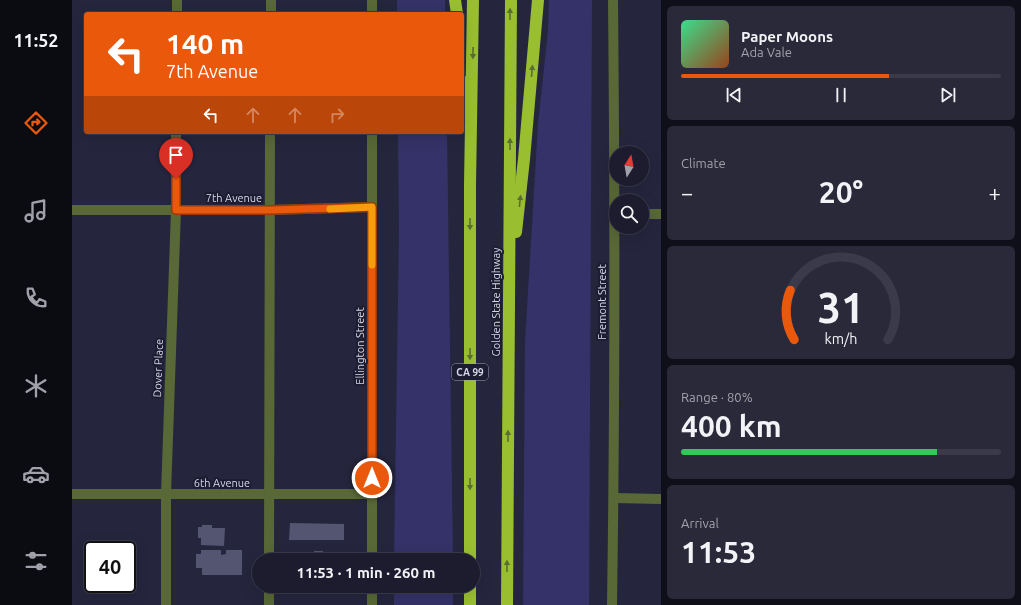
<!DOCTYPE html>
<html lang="en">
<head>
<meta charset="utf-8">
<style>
  body { margin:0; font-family:Ubuntu,sans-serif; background:#29293a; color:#f1f3f6; height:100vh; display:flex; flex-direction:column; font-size:15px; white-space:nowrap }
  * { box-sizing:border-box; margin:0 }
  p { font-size:13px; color:#a0a1aa }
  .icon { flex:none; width:22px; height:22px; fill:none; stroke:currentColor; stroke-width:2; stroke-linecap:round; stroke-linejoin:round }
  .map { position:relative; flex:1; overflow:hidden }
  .drawer { display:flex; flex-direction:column; gap:6px; padding:6px; background:#0f0f19; width:360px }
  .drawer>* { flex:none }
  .top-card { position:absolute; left:12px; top:12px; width:380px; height:122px; border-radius:4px; box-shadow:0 4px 16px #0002,0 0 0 1px #3a3a4a; background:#ea580c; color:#fff; overflow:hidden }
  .needle { width:26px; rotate:11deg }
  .controls { position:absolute; left:537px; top:146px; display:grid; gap:8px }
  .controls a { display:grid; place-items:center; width:40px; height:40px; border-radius:50%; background:#1c1c2e; box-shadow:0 4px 16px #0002,0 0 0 1px #3a3a4a; font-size:20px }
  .speed { position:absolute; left:12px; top:541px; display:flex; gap:8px; font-size:20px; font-weight:700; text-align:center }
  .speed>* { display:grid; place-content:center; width:52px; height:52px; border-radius:50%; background:#1c1c2e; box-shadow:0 4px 16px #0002,0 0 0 1px #3a3a4a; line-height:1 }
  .speed .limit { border:2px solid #111; border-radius:6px; background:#fff; color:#111 }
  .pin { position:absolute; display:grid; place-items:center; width:34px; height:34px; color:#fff; margin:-41px -17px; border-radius:50% 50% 50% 0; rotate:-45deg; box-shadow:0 0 4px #0007 }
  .pin .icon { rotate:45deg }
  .me { position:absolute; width:44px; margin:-22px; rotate:0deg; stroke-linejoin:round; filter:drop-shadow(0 0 3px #0008) }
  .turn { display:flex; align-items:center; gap:14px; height:84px; padding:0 16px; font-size:18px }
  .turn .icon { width:52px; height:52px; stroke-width:2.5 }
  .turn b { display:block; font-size:28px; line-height:34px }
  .lanes { display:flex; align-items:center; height:38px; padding:0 16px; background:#0003; justify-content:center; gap:20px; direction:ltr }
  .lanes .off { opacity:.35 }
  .big { font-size:30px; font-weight:600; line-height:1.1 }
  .drawer .card { flex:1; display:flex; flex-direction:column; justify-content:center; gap:6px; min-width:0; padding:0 14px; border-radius:6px; background:#29293a }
  .drawer .dial { align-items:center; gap:0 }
  .dial svg { height:104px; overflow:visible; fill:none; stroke:#3a3a4a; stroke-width:7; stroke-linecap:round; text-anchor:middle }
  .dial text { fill:#f1f3f6; stroke:none }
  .song { display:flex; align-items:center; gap:12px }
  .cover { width:48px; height:48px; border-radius:6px; background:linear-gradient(135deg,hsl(150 70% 55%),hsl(20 70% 35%)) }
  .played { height:4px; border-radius:2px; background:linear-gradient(90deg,#ea580c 65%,#3a3a4a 65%) }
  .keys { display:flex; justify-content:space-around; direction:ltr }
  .heat { display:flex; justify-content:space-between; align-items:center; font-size:22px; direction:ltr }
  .charge { height:6px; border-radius:3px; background:linear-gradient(90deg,#34c759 80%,#3a3a4a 0) }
  .trip { position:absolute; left:180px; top:553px; width:228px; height:40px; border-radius:20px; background:#1c1c2e; box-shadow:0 4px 16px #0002,0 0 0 1px #3a3a4a; font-weight:600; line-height:40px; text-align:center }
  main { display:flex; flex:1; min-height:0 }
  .tabs { display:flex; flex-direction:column; width:72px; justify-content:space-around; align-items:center; background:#0b0b12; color:#a0a1aa }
  .tabs .icon { width:28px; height:28px }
  .tabs .on { color:#ea580c }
  .tabs b { font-size:18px; color:#f1f3f6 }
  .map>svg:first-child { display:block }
  .green { fill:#343268 }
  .building { fill:#545570 }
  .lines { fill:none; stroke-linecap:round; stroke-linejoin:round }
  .minor { stroke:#586836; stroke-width:10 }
  .highway { stroke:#99bf31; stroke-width:12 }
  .oneway { fill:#5a6e32 }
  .route-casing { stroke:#983908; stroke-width:10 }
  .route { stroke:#ea580c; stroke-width:7 }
  .slow { stroke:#f59e0b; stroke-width:7 }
  .labels { text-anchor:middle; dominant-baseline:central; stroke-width:4; stroke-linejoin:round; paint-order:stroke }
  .shield { fill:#1c1c33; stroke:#9e9eb0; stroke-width:1 }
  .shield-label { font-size:10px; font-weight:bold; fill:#d5d6e6 }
  .street-label { font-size:11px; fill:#d5d6e6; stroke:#1c1c33 }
</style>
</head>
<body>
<main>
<nav class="tabs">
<b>11:52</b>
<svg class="icon on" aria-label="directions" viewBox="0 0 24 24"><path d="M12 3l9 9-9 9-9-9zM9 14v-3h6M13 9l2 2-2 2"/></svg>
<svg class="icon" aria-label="music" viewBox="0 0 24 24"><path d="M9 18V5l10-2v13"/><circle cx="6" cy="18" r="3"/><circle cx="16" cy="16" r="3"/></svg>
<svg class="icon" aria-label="phone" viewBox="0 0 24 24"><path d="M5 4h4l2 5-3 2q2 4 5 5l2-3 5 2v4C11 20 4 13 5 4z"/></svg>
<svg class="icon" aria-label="climate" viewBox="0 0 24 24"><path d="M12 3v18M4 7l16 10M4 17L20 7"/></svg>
<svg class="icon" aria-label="car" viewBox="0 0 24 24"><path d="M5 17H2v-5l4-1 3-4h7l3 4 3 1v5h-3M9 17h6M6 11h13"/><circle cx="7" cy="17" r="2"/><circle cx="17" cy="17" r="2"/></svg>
<svg class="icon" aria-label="filters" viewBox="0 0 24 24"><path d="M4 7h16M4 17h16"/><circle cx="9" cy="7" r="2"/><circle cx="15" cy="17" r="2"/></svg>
</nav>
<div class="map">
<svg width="589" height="605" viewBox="0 0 589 605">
  <rect width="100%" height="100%" fill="#25263e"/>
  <g class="green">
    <rect x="325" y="0" width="48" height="14"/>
    <polygon points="477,0 520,0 517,605 451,605 453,342 466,124 476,31"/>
    <polygon points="326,132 375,132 381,560 322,560 327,231"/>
    <rect x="322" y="586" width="59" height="19"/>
  </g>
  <g class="building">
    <polygon points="218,523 272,524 272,540 217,540"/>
    <polygon points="130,525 140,525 140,528 153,528 152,546 129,545 129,538 126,538 126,527 130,527"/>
    <polygon points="129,550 149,550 149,555 154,554 154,550 170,550 170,575 130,575 130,568 124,568 124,554 129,554"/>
    <polygon points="242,551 251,551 251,557 271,557 271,560 239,560 239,557 242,557"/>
  </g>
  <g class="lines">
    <g class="minor">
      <polyline points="105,14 105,0"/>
      <polyline points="199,14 199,0"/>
      <polyline points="300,14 300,0"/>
      <polyline points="300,132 300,560"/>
      <polyline points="0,210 198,210 300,207"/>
      <polyline points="570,214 589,214"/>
      <polyline points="0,494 301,494"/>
      <polyline points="542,498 589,499"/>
      <polyline points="197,560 198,132"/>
      <polyline points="94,605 94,494 104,210 104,132"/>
      <polyline points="197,605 197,586"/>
      <polyline points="300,605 300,586"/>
      <path d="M540,605c3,-202 3,-403 1,-605"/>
    </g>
    <g class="highway">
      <polyline points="383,0 385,14"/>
      <polyline points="390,81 393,114"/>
      <polyline points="444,232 452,159 466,0"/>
      <polyline points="398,560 398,185 401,0"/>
      <polyline points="398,605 398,586"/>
      <polyline points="435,605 439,0"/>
    </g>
  </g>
  <defs><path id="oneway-solid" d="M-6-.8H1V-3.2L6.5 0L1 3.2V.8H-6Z"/></defs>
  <g class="oneway">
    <use href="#oneway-solid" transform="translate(438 14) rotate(-90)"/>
    <use href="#oneway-solid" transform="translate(401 53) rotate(91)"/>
    <use href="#oneway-solid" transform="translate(460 71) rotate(-85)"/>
    <use href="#oneway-solid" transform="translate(438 144) rotate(-90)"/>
    <use href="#oneway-solid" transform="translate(448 201) rotate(-84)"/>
    <use href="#oneway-solid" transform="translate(398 224) rotate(90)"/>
    <use href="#oneway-solid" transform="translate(398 354) rotate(90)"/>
    <use href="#oneway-solid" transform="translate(436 436) rotate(-90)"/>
    <use href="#oneway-solid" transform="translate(398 484) rotate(90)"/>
    <use href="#oneway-solid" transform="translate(435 566) rotate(-90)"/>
  </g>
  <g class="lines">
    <defs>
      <polyline id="route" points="104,179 104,210 198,210 300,207 300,478"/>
    </defs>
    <use href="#route" class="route-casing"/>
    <use href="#route" class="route"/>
    <polyline class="slow" points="258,209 300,207 300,265"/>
  </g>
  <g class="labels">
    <rect class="shield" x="380" y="364" width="36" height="16" rx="3"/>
    <g class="shield-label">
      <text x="398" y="372">CA 99</text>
    </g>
    <g class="street-label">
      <text x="162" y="198">7th Avenue</text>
      <text transform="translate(424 302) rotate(-90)">Golden State Highway</text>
      <text transform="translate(530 302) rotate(-90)">Fremont Street</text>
      <text transform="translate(288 346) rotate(-90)">Ellington Street</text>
      <text transform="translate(86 368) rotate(-88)">Dover Place</text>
      <text x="150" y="483">6th Avenue</text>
    </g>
  </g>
</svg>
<div class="controls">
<a><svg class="needle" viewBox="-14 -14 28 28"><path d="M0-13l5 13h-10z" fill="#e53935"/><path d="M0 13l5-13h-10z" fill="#a0a1aa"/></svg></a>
<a><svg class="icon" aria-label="search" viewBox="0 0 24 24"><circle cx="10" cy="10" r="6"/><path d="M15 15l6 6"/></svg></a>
</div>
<div class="speed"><div class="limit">40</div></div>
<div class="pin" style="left:104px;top:179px;background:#d93025"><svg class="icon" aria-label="arrive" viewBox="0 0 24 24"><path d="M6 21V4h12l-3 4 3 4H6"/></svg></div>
<svg class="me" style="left:300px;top:478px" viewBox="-20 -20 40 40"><circle r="17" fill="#ea580c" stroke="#fff" stroke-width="3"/><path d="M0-11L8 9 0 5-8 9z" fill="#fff"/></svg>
<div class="trip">11:53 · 1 min · 260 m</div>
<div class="top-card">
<div class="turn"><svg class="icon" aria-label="left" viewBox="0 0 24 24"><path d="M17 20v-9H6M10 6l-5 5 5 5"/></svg><div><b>140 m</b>7th Avenue</div></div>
<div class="lanes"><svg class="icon" aria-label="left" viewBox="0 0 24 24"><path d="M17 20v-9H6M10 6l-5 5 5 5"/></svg><svg class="icon off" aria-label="ahead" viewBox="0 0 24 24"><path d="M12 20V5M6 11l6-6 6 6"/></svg><svg class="icon off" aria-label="ahead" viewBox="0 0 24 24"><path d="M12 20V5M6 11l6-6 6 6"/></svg><svg class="icon off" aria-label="right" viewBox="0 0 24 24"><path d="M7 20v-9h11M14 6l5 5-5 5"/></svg></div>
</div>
</div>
<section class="drawer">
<div class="card">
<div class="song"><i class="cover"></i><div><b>Paper Moons</b><p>Ada Vale</p></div></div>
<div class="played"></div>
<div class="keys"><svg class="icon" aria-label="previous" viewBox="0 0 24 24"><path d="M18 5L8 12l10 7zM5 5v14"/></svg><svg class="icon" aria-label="pause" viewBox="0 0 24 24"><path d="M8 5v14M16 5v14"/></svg><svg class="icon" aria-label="next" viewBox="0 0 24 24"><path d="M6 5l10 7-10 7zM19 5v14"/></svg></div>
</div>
<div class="card"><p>Climate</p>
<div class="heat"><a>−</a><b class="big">20°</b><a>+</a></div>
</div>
<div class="card dial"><svg viewBox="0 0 100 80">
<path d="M14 69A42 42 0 1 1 86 69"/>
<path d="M14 69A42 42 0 0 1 11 31" stroke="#ea580c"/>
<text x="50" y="56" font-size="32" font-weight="700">31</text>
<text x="50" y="72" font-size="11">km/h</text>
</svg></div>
<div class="card"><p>Range · 80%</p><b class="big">400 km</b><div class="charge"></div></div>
<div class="card"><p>Arrival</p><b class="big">11:53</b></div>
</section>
</main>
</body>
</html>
